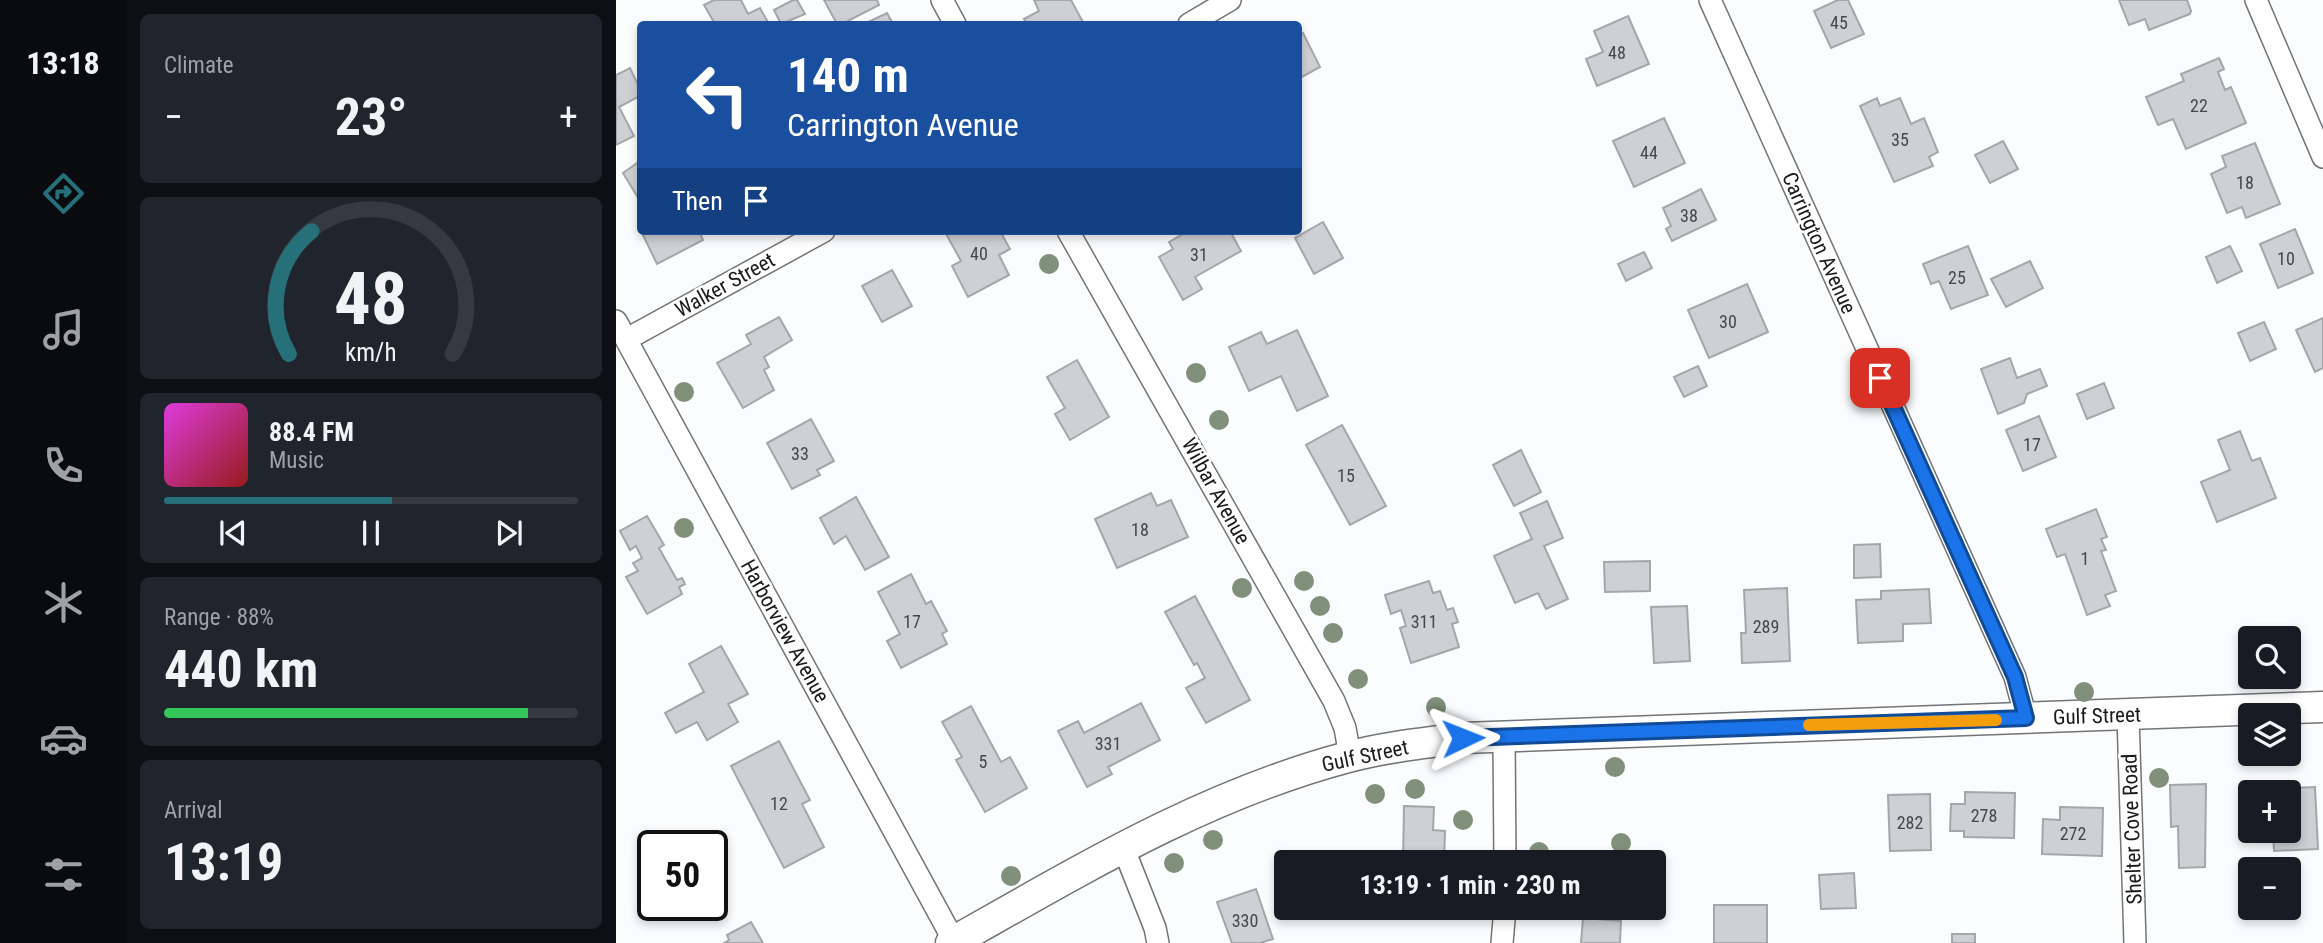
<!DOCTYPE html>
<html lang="en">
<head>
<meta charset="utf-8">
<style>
  body { margin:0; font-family:"Roboto Condensed",sans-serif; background:#20242c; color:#f1f3f6; height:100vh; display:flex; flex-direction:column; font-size:26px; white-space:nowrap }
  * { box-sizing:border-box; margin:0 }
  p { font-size:23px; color:#9ea1a6 }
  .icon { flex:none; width:38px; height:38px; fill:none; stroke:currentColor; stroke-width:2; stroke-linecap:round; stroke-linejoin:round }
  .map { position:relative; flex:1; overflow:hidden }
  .details { display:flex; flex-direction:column; gap:14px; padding:14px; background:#0d0f14; width:490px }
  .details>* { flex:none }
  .banner { position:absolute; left:21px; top:21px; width:665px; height:214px; border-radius:7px; box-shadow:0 4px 10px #0003; background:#1a4fa0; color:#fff; overflow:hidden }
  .tools { position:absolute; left:1622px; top:626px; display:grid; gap:14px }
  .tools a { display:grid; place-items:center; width:63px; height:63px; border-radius:7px; background:#171b24; box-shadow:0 4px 10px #0003; font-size:35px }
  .speed { position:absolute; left:21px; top:830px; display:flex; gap:14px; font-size:35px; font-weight:700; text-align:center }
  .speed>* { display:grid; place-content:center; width:91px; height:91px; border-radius:50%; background:#171b24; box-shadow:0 4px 10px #0003; line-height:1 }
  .speed .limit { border:4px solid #111; border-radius:10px; background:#fff; color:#111 }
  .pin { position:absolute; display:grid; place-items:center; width:60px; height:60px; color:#fff; margin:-30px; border-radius:14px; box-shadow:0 4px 10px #0006 }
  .me { position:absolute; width:77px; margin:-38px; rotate:88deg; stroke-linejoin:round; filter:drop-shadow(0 0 5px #0008) }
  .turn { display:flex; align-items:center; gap:24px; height:147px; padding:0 35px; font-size:32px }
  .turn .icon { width:91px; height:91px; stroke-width:2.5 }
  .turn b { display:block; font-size:49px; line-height:60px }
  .then { display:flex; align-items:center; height:66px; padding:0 35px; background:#0003; gap:14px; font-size:26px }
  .big { font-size:52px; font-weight:700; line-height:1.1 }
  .details .widget { flex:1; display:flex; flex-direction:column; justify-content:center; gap:10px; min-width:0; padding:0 24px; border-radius:10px; background:#20242c }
  .details .dial { align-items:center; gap:0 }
  .dial svg { height:182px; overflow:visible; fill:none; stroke:#363941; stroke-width:7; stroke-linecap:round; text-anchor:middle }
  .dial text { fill:#f1f3f6; stroke:none }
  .song { display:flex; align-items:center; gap:21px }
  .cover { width:84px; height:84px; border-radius:10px; background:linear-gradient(135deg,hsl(300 70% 55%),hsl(0 70% 35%)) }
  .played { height:7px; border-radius:4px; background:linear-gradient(90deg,#267079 55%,#363941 55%) }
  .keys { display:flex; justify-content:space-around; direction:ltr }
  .heat { display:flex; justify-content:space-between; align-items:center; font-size:38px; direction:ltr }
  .charge { height:10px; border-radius:5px; background:linear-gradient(90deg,#34c759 88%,#363941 0) }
  .trip { position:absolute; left:658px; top:850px; width:392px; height:70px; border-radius:7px; background:#171b24; box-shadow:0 4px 10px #0003; font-weight:700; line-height:70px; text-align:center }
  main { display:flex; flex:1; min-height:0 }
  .tabs { display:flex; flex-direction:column; width:126px; justify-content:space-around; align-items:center; background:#090b0e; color:#9ea1a6 }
  .tabs .icon { width:49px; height:49px }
  .tabs .on { color:#267079 }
  .tabs b { font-size:32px; color:#f1f3f6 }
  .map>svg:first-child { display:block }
  .building { fill:#cfd0d3; stroke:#a5a6a9; stroke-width:2 }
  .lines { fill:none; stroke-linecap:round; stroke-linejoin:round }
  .street-casing { stroke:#727476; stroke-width:24 }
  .secondary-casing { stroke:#727476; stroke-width:33 }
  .street { stroke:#fff; stroke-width:21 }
  .secondary { stroke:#fff; stroke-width:30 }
  .tree { fill:#80907a }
  .route-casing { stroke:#114b97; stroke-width:18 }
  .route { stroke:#1a73e8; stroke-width:12 }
  .slow { stroke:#f59e0b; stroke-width:12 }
  .labels { text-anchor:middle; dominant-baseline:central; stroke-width:5; stroke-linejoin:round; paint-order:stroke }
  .number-label { font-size:18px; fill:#464848 }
  .street-label { font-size:21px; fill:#191a1a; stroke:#fff }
</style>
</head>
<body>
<main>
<nav class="tabs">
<b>13:18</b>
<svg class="icon on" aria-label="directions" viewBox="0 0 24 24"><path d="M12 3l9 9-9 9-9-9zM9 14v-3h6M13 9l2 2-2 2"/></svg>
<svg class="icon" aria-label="music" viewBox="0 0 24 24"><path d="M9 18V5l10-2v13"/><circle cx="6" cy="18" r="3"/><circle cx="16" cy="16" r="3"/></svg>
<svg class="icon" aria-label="phone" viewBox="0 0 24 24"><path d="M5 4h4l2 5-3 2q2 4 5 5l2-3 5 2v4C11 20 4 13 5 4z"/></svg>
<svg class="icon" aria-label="climate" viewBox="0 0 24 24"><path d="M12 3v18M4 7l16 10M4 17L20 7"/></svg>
<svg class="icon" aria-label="car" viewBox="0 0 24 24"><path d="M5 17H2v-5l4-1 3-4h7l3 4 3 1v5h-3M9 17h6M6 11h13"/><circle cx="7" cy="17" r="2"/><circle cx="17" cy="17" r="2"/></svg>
<svg class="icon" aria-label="filters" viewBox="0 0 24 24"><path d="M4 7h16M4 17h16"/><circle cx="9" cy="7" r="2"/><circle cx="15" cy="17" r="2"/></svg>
</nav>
<section class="details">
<div class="widget"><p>Climate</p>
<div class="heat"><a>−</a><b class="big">23°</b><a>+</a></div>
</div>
<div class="widget dial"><svg viewBox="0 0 100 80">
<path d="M14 69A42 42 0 1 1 86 69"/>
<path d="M14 69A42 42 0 0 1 24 15" stroke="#267079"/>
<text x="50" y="56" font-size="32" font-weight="700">48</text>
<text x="50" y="72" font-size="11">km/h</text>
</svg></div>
<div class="widget">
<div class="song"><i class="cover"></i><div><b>88.4 FM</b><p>Music</p></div></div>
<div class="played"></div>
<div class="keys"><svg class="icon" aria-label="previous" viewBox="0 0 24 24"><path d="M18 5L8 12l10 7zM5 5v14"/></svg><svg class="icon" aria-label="pause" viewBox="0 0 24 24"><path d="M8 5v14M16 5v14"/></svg><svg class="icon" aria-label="next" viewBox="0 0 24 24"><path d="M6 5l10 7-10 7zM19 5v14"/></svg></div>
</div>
<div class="widget"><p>Range · 88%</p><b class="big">440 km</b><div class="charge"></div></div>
<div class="widget"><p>Arrival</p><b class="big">13:19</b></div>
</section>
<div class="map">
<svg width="1707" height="943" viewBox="0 0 1707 943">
  <rect width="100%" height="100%" fill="#fafcfe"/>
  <g class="building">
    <polygon points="98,0 125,0 132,14 144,8 153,24 99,24 88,5"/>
    <polygon points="177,0 181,0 189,14 165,24 158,10"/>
    <polygon points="208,0 261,0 263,5 226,24 221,24"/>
    <polygon points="418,0 455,0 468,24 411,24 408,19 423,11"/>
    <polygon points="1222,0 1232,0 1248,34 1215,48 1198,11"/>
    <polygon points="1503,0 1571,0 1575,11 1574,14 1533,30 1529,19 1513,25"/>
    <polygon points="271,13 277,24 248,24"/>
    <polygon points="1012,16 1033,64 981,86 970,59 987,52 978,31"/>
    <polygon points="687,33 704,67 682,79 682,36"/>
    <polygon points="1603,58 1608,69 1602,72 1609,90 1615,87 1630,123 1570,149 1557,119 1542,125 1530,97 1568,81 1565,74"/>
    <polygon points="14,68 24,89 24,96 3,107 18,136 0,145 0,75"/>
    <polygon points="1261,98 1264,106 1284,98 1295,124 1308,118 1322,152 1313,157 1317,166 1278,182 1244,106"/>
    <polygon points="1048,118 1069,163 1018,187 997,141"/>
    <polygon points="1387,141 1402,169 1374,183 1359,155"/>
    <polygon points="1639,143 1664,204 1630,218 1626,207 1611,213 1595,174 1610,167 1606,156"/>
    <polygon points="24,161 24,201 7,173"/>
    <polygon points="1085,189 1100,220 1056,241 1050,229 1055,226 1047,208"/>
    <polygon points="707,222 727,258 698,274 679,238"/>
    <polygon points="1679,229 1697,273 1662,288 1644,244"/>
    <polygon points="25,231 83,231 87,240 41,264"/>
    <polygon points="331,231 384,231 394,249 383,255 393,275 352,297 336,266 345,261 329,232"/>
    <polygon points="572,231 614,231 625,251 579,277 586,289 567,300 543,257 557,249 553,242"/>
    <polygon points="1352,246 1372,295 1335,309 1323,281 1315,284 1307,264"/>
    <polygon points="1614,246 1626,271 1601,283 1590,257"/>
    <polygon points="1028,252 1036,268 1010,281 1002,264"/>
    <polygon points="1414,261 1427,288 1390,307 1375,279"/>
    <polygon points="276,270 296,306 266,322 246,286"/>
    <polygon points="1131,284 1152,332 1093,358 1072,310"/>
    <polygon points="163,317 176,340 148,357 153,367 148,370 158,390 127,408 101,363 135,344 130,335"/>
    <polygon points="1707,318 1707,368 1699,372 1680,330"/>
    <polygon points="1648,322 1660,349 1634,361 1622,333"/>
    <polygon points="681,330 712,396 681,411 665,376 633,391 613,347 645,332 651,344"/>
    <polygon points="1394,358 1401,378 1424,369 1431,386 1411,394 1408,403 1382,414 1365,369"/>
    <polygon points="461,360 493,417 454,440 439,414 449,408 431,377"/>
    <polygon points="1082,366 1091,386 1068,397 1058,377"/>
    <polygon points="1488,383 1498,408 1471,419 1461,394"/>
    <polygon points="1423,416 1440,457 1407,471 1390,430"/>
    <polygon points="195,419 218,461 201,470 204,475 176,489 151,443"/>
    <polygon points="726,425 770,506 734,525 690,445"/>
    <polygon points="1624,431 1636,461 1644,458 1660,498 1601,522 1585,482 1614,470 1602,440"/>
    <polygon points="905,450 925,492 898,506 877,465"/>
    <polygon points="535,493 541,506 555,500 572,537 501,568 479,519"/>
    <polygon points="240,497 273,557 249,570 230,536 218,544 204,518"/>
    <polygon points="931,501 947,538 928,546 952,599 930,609 922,593 899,603 878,556 916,539 904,513"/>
    <polygon points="1480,509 1491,537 1485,539 1490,550 1485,551 1500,591 1489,595 1494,606 1471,615 1449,554 1441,557 1430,529"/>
    <polygon points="31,516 48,545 43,548 61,580 66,578 69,584 63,587 66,594 31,614 10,577 22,571 17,563 26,558 20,546 14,550 4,531"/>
    <polygon points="1264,544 1265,577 1238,578 1238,545"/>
    <polygon points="1034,561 1034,591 989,592 988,562"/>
    <polygon points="295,574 310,604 315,601 331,631 326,634 331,644 285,668 271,641 284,634 262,592"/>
    <polygon points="813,581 817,593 824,591 831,610 837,608 842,622 836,624 843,647 795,663 784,628 790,626 785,610 775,614 769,595"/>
    <polygon points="1171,588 1174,661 1126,663 1125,633 1130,633 1128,590"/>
    <polygon points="1313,589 1315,623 1287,624 1287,641 1242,643 1240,600 1265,599 1265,591"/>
    <polygon points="579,596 634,700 590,723 570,688 589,678 581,663 578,665 549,612"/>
    <polygon points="1071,606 1074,661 1038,663 1035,607"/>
    <polygon points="105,646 132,694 112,704 122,722 91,740 81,722 60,733 49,713 88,692 73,664"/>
    <polygon points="525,703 544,740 492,767 496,774 471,787 442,731 462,721 468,733"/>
    <polygon points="355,706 385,762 394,757 411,788 369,812 340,760 346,757 326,722"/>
    <polygon points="163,741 194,800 186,804 208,847 168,868 115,766"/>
    <polygon points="1590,784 1589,867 1563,868 1562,826 1555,827 1554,785"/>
    <polygon points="1699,787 1702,849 1658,851 1657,831 1673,831 1673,793 1655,793 1655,789"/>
    <polygon points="1349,792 1399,793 1398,838 1348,837 1348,831 1334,831 1335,804 1349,804"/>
    <polygon points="1314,794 1315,850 1274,851 1272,795"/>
    <polygon points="788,806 818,807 817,830 829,831 828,863 787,863"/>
    <polygon points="1444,807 1487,808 1486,856 1426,854 1427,819 1444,820"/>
    <polygon points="1238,873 1240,908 1205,909 1203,875"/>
    <polygon points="640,889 657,939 644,943 616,943 601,902"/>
    <rect x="1098" y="905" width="53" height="38"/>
    <polygon points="786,908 817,908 817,917 786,916"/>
    <polygon points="967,918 1005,921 1004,943 965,943"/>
    <polygon points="135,922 147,943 108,943 113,940 111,935"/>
    <rect x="1336" y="934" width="23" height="9"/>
  </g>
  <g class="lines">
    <defs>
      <g id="street">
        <polyline points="326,0 339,24"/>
        <polyline points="1094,0 1399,677 1410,718"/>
        <polyline points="1640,0 1707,157"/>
        <polyline points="573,24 614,0"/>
        <polyline points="452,231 718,701 729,728 734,756"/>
        <polyline points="0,321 338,941"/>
        <polyline points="11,339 208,231"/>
        <polyline points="1512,715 1519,943"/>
        <polyline points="888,737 889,863"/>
        <polyline points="507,847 539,928 542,943"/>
        <polyline points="886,943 889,908"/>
      </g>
      <path id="secondary" d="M335,943c128,-72 253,-148 397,-186 37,-10 77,-14 115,-19l860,-31"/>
    </defs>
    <use href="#street" class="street-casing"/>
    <use href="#secondary" class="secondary-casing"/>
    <use href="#street" class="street"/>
    <use href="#secondary" class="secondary"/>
  </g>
  <g class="tree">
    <circle cx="433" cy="264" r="10"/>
    <circle cx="580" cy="373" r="10"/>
    <circle cx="68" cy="392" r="10"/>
    <circle cx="603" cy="420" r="10"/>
    <circle cx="68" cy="528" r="10"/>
    <circle cx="688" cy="581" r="10"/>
    <circle cx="626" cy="588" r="10"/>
    <circle cx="704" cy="606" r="10"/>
    <circle cx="717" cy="633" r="10"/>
    <circle cx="742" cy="679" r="10"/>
    <circle cx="1468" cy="692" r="10"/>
    <circle cx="820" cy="707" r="10"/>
    <circle cx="999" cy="767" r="10"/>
    <circle cx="1543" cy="778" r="10"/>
    <circle cx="799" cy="789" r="10"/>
    <circle cx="759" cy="794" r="10"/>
    <circle cx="847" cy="820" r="10"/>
    <circle cx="597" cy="840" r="10"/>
    <circle cx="1005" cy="843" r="10"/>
    <circle cx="923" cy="852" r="10"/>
    <circle cx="558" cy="863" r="10"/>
    <circle cx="395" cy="876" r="10"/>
  </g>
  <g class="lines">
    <defs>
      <polyline id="route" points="847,738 1410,718 1399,677 1264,378"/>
    </defs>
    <use href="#route" class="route-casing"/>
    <use href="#route" class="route"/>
    <polyline class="slow" points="1193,725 1380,720"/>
  </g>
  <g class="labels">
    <g class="number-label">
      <text x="1223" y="22">45</text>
      <text x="1001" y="52">48</text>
      <text x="1583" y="105">22</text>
      <text x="1284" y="139">35</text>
      <text x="1033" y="152">44</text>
      <text x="1629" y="182">18</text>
      <text x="1073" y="215">38</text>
      <text x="363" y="253">40</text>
      <text x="583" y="254">31</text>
      <text x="1670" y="258">10</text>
      <text x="1341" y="277">25</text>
      <text x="1112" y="321">30</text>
      <text x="1416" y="444">17</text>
      <text x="184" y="453">33</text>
      <text x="730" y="475">15</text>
      <text x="524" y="529">18</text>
      <text x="1469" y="558">1</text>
      <text x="296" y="621">17</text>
      <text x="808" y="621">311</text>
      <text x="1150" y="626">289</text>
      <text x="492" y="743">331</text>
      <text x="367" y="761">5</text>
      <text x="163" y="803">12</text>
      <text x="1368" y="815">278</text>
      <text x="1294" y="822">282</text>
      <text x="1457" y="833">272</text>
      <text x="629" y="920">330</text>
    </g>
    <g class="street-label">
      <text transform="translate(1203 243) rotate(66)">Carrington Avenue</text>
      <text transform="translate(109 285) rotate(-29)">Walker Street</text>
      <text transform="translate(600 491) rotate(61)">Wilbar Avenue</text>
      <text transform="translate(169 631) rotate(61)">Harborview Avenue</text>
      <text transform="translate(1481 716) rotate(-2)">Gulf Street</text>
      <text transform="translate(749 756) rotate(-12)">Gulf Street</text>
      <text transform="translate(1516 829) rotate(-92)">Shelter Cove Road</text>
    </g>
  </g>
</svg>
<div class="tools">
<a><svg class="icon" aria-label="search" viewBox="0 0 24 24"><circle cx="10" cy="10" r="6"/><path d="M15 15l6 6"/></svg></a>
<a><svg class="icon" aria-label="layers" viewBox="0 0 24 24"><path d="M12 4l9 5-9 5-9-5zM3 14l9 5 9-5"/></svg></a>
<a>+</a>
<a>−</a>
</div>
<div class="speed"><div class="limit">50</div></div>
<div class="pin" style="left:1264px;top:378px;background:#d93025"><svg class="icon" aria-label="arrive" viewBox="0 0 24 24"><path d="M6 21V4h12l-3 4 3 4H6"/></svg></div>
<svg class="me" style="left:847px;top:738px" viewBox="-20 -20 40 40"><path d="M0-17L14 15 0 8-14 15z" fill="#1a73e8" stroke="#fff" stroke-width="4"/></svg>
<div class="trip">13:19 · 1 min · 230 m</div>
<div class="banner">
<div class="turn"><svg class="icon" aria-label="left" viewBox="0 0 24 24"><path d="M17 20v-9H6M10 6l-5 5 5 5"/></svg><div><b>140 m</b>Carrington Avenue</div></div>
<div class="then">Then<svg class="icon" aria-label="arrive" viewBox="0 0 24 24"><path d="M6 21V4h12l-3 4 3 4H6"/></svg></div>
</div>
</div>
</main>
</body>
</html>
